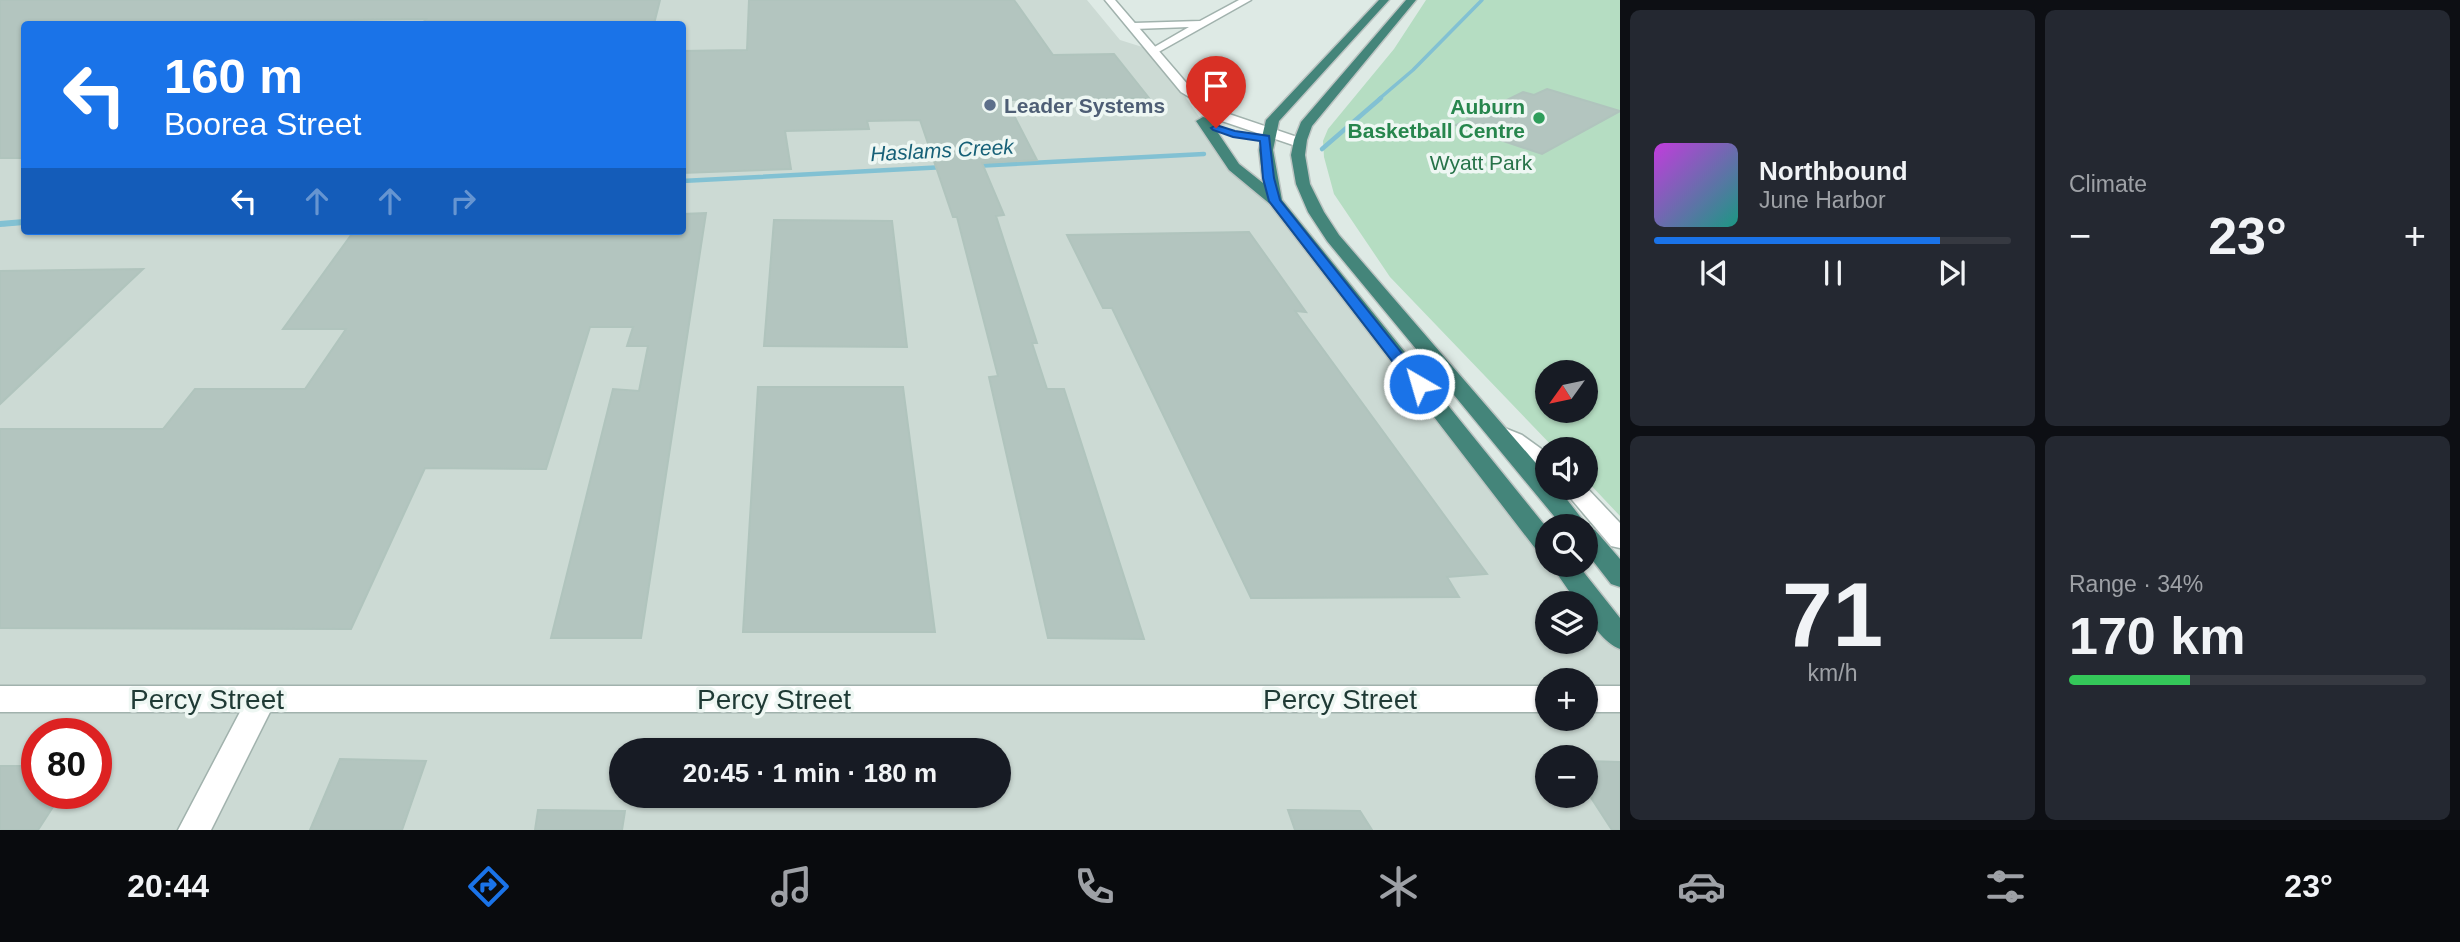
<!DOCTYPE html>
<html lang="en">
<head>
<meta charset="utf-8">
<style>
  body { margin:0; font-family:Helvetica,sans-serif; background:#242831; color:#f1f3f6; height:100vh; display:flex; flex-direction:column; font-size:26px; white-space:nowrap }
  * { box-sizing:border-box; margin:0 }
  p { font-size:23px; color:#9ea1a6 }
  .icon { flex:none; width:38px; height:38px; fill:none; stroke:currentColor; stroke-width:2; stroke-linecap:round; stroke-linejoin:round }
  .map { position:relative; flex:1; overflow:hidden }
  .sheet { display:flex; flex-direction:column; gap:10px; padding:10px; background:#0d0f14; width:840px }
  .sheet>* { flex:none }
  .top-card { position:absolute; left:21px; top:21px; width:665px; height:214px; border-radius:7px; box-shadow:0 2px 5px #0004; background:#1a73e8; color:#fff; overflow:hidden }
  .needle { width:46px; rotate:237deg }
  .controls { position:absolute; left:1535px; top:360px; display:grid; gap:14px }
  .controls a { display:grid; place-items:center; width:63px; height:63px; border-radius:50%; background:#171b24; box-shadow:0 2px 5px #0004; font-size:35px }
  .speed { position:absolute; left:21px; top:718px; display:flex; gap:14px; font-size:35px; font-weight:700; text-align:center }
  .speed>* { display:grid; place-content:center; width:91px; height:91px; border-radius:50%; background:#171b24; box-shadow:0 2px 5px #0004; line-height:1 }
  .speed .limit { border:10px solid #d22; background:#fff; color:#111 }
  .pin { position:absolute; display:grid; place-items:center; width:60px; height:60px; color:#fff; margin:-72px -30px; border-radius:50% 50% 50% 0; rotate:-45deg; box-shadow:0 0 7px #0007 }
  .pin .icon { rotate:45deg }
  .me { position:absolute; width:77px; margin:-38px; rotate:322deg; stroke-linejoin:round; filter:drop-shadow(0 0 5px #0008) }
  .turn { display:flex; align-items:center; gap:24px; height:147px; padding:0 28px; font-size:32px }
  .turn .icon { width:91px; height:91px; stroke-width:2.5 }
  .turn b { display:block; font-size:49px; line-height:60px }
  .lanes { display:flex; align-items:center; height:66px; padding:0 28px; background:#0003; justify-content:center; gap:35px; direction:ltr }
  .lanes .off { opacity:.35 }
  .big { font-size:52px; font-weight:700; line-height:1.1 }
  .sheet .card { flex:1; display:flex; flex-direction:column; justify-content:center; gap:10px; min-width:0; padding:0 24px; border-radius:10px; background:#242831 }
  .sheet .dial { align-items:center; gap:0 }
  .dial b { font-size:91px; line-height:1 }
  .song { display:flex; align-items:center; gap:21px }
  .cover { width:84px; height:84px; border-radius:10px; background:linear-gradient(135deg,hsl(290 70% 55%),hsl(170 70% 35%)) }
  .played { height:7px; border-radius:4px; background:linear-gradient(90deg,#1a73e8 80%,#363941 80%) }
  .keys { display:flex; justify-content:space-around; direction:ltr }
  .heat { display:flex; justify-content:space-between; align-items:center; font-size:38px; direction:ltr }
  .charge { height:10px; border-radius:5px; background:linear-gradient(90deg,#34c759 34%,#363941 0) }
  .sheet .tiles { flex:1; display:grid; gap:10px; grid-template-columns:repeat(2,1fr) }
  .trip { position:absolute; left:609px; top:738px; width:402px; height:70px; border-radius:35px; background:#171b24; box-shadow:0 2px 5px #0004; font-weight:700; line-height:70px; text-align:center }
  .tab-bar { display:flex; height:112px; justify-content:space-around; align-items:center; background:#090b0e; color:#9ea1a6 }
  .tab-bar .icon { width:49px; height:49px }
  .tab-bar .active { color:#1a73e8 }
  .tab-bar b { font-size:32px; color:#f1f3f6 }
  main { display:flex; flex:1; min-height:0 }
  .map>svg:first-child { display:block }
  .built { fill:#ccdad4; fill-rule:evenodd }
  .green { fill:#b5ddc2; fill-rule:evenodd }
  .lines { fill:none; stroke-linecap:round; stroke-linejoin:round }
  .stream-far2 { stroke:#82c1d3; stroke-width:3.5 }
  .stream-far1 { stroke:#82c1d3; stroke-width:4.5 }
  .stream { stroke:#82c1d3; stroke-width:6 }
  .building { fill:#b3c5bf; stroke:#b0c4bd; stroke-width:2 }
  .minor-casing { stroke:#a1b2ad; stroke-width:3 }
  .tertiary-casing { stroke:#a1b2ad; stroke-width:3 }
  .trunk-casing { stroke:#bcc4c2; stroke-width:3 }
  .minor { fill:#fff; fill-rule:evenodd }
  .tertiary { fill:#fff; fill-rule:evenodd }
  .trunk { fill:#44857a; fill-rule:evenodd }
  .route { fill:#1a73e8; stroke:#114b97; stroke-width:2 }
  .service-dot { fill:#5c6f8a; stroke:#eef7f3; stroke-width:2.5 }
  .leisure-dot { fill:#2e9e5b; stroke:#eef7f3; stroke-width:2.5 }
  .labels { text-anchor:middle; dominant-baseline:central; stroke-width:7; stroke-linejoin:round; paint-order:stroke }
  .far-service-label { font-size:21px; font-weight:bold; fill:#4e5e75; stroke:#eef7f3; text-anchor:start }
  .far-leisure-label { font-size:21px; font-weight:bold; fill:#27864d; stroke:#eef7f3; text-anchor:end }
  .far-water-label { font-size:21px; font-style:italic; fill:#176178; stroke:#eef7f3 }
  .far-park-label { font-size:21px; fill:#277349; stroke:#eef7f3 }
  .near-street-label { font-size:28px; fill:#1f3a35; stroke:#eef7f3 }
</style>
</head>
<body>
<main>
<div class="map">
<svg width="1620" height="830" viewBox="0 0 1620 830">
  <rect width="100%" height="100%" fill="#deeae5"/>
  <path class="built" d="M0,0h1087l33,40 35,11 30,38 1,9 48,69 41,34 272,344v20h16l57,73v192h-1620zM24,24h658v207h-658zM1547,604h39v38h-39zM1547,681h39v38h-39zM37,733h59v60h-59zM621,751h378v45h-378zM1547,758h39v38h-39z"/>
  <path class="green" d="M1426,0h194v516l-34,-36v-30h-30l-166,-173 -56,-83 -10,-37 -1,-16 5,-12 66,-80zM1547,373h39v38h-39z"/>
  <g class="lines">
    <polyline class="stream-far2" points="1379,99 1413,70 1482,0"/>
    <g class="stream-far1">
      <polyline points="1322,149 1381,98"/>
      <polyline points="974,166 1204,154"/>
      <polyline points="682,181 945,167"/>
      <polyline points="4,224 24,222"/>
    </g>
    <polyline class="stream" points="0,224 24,222"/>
  </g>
  <g class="building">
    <polygon points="0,0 660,0 654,24 422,24 426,19 24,24 24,158 0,158"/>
    <polygon points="749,0 1014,0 1053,55 1114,54 1149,98 1006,100 1037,160 982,163 1004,215 996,216 1037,343 1032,343 1047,389 1064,389 1144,639 1048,638 989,377 998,376 957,217 953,217 920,120 867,121 869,129 785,131 791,169 682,173 682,51 747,50"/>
    <polygon points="1547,89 1620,111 1542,154 1456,125 1523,92 1534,95"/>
    <polygon points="706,213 641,638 551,638 613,389 639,391 648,346 627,346 633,327 590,327 546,469 425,468 351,629 0,628 0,429 163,429 195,389 305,389 346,329 283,329 354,231 682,231 682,214"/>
    <polygon points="774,220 892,221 907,347 764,346"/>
    <polygon points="1249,232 1306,312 1295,311 1487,574 1447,577 1459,597 1251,598 1112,308 1103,308 1067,235"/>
    <polygon points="143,269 0,404 0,271"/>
    <polygon points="758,387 903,387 935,632 743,632"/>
    <polygon points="340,759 426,761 402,830 310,830"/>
    <polygon points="1586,761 1620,762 1620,830 1612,830 1586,790"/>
    <polygon points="0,766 37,766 37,793 62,793 38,830 0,830"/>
    <polygon points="538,810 625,811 622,830 535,830"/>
    <polygon points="1288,810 1360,811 1372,830 1295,830"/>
  </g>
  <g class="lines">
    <defs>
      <g id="minor">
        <polygon points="1239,0 1251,0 1155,54 1151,53 1151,49 1189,27 1134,29 1129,26 1134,23 1200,21"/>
        <path d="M1497,425l25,10 25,18v19c-8,-2 -57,-35 -61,-40l3,-5z"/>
        <polygon points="1586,487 1620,523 1620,548 1611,546 1562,488"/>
        <polygon points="0,686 1547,686 1547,712 270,712 211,830 178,830 240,712 0,712"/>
        <rect x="1586" y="686" width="34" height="26"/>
      </g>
      <polygon id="tertiary" points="1105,0 1115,0 1189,86 1204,95 1223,112 1303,139 1303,145 1293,145 1213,118 1196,101 1181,92"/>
      <g id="trunk">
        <polygon points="1379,0 1389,0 1279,121 1273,150 1282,200 1547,528 1547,554 1538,552 1270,204 1229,170 1196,121 1203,117 1208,118 1239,164 1263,183 1259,150 1266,120"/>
        <polygon points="1406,0 1416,0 1312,126 1307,140 1305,155 1310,184 1324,212 1339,235 1547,476 1547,488 1558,488 1589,528 1595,530 1620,559 1620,587 1611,584 1586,552 1586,527 1563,527 1327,241 1308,212 1296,184 1291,155 1294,140 1301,122"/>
        <path d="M1551,565h27l42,53v31c-15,-5 -34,-29 -34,-45h-8z"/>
      </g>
    </defs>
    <use href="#minor" class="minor-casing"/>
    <use href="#tertiary" class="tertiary-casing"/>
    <use href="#trunk" class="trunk-casing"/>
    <use href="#minor" class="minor"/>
    <use href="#tertiary" class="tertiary"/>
    <use href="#trunk" class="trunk"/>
  </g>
  <polygon class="route" points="1216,125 1235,131 1269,136 1274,178 1280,200 1424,381 1427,384 1424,388 1413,388 1269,201 1263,178 1260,141 1233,137 1213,130 1211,128"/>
  <circle class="service-dot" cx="990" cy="105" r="7"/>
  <circle class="leisure-dot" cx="1539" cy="118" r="7"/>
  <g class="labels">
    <g class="far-service-label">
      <text x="1004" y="105">Leader Systems</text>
    </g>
    <g class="far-leisure-label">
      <text x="1525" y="106">Auburn<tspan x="1525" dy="24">Basketball Centre</tspan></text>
    </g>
    <g class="far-water-label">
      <text transform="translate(942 150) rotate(-3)">Haslams Creek</text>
    </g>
    <g class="far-park-label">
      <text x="1481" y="162">Wyatt Park</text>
    </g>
    <g class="near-street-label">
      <text x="207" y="699">Percy Street</text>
      <text x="774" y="699">Percy Street</text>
      <text x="1340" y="699">Percy Street</text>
    </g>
  </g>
</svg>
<div class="controls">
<a><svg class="needle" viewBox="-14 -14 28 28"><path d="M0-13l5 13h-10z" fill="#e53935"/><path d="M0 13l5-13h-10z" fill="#9ea1a6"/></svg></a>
<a><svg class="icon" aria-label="sound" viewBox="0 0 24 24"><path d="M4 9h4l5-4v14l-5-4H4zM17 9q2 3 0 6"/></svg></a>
<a><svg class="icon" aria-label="search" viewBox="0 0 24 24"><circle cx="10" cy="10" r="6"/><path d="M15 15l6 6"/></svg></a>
<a><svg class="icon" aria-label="layers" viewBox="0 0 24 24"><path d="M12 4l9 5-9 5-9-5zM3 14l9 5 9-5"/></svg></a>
<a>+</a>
<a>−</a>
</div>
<div class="speed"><div class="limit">80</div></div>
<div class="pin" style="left:1216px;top:128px;background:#d93025"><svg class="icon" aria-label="arrive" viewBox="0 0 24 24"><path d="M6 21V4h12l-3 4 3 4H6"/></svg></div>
<svg class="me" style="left:1419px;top:384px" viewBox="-20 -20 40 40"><circle r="17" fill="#1a73e8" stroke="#fff" stroke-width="3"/><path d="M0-11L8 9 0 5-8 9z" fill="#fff"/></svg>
<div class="trip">20:45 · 1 min · 180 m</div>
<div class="top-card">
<div class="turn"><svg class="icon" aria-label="left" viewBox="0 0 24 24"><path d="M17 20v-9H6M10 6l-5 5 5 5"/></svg><div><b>160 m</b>Boorea Street</div></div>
<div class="lanes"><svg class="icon" aria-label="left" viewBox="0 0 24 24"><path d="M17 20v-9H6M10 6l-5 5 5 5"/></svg><svg class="icon off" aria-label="ahead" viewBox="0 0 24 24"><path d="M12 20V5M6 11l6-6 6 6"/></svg><svg class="icon off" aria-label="ahead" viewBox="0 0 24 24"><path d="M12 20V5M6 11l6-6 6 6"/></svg><svg class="icon off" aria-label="right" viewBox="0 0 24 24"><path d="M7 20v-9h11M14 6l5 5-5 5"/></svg></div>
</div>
</div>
<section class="sheet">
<div class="tiles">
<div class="card">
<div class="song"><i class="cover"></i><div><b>Northbound</b><p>June Harbor</p></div></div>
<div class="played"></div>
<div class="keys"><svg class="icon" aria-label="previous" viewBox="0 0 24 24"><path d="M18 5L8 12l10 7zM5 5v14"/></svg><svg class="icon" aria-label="pause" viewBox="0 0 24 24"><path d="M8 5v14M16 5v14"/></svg><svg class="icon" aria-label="next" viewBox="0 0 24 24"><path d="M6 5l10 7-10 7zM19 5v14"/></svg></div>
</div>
<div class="card"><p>Climate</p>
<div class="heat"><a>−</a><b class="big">23°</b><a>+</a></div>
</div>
<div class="card dial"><b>71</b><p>km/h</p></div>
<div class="card"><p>Range · 34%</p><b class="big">170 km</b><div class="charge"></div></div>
</div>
</section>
</main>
<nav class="tab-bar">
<b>20:44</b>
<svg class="icon active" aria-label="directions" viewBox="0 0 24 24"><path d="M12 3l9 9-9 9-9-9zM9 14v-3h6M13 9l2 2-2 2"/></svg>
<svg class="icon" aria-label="music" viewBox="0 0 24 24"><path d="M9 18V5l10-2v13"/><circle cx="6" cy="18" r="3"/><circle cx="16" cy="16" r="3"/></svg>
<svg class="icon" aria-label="phone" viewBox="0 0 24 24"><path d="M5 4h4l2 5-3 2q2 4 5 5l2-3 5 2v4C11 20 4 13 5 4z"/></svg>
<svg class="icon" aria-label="climate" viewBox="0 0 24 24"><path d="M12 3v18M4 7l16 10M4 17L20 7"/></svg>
<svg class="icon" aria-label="car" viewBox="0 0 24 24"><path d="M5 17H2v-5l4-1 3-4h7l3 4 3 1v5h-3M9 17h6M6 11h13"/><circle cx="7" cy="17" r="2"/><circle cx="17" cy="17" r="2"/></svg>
<svg class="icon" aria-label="filters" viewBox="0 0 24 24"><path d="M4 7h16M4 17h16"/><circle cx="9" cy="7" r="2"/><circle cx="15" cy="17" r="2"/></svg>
<b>23°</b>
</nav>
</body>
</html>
